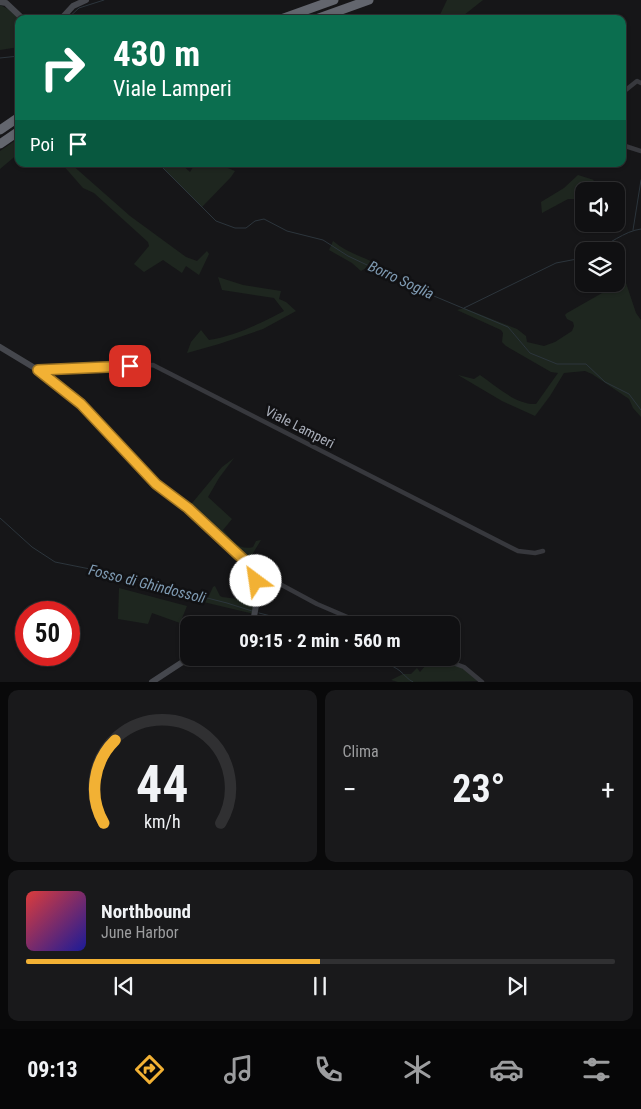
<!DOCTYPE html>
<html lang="it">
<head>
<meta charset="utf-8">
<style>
  body { margin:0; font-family:"Roboto Condensed",sans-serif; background:#19191b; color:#f1f3f6; height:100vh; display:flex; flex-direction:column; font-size:19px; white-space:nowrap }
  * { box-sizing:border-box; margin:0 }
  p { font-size:16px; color:#9c9d9f }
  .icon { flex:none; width:28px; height:28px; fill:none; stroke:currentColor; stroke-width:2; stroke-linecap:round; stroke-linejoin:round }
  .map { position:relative; height:682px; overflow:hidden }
  .panel { display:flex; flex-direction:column; gap:8px; padding:8px; background:#09090a; flex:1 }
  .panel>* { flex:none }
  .guide { position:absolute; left:15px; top:15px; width:611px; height:152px; border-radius:10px; box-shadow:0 1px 4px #0004,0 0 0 1px #303032; background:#0b6e4f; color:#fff; overflow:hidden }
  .tools { position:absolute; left:575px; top:182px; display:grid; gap:10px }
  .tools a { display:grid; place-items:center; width:50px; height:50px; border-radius:10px; background:#101012; box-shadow:0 1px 4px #0004,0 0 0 1px #303032; font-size:25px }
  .speed { position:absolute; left:15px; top:601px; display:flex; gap:10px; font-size:25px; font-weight:700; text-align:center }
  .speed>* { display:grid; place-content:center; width:65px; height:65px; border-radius:50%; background:#101012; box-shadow:0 1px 4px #0004,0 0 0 1px #303032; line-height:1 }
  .speed .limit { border:8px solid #d22; background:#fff; color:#111 }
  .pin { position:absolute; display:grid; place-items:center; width:42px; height:42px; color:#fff; margin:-21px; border-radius:10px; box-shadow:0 2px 8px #0006 }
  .me { position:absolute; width:55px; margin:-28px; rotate:329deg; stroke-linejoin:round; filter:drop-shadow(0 0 4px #0008) }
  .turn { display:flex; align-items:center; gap:18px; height:105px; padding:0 15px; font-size:22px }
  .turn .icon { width:65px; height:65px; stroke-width:2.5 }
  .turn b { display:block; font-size:35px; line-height:42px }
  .then { display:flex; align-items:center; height:48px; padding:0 15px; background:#0003; gap:10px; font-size:19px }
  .big { font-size:38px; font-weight:700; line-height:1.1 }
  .panel .card { flex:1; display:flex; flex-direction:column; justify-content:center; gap:8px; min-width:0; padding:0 18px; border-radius:10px; background:#19191b }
  .panel .dial { align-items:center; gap:0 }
  .dial svg { height:130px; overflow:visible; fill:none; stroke:#303032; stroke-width:7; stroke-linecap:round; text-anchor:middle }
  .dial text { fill:#f1f3f6; stroke:none }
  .song { display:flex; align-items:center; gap:15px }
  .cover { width:60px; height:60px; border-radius:8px; background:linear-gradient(135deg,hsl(0 70% 55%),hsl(240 70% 35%)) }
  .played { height:5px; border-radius:2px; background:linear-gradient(90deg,#f2b134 50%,#303032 50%) }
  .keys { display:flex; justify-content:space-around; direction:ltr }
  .heat { display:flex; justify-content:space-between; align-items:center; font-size:28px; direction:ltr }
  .panel .tiles { flex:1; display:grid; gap:8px; grid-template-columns:1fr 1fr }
  .card:last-child { grid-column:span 2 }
  .trip { position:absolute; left:180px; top:616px; width:280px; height:50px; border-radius:10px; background:#101012; box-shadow:0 1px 4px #0004,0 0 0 1px #303032; font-weight:700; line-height:50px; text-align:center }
  .tab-bar { display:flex; height:80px; justify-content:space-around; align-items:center; background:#060607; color:#9c9d9f }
  .tab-bar .icon { width:35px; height:35px }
  .tab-bar .current { color:#f2b134 }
  .tab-bar b { font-size:22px; color:#f1f3f6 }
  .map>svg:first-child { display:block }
  .green { fill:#1e261f }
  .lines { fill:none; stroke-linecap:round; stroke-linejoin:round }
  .stream { stroke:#2c353c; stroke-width:1 }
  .street { stroke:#37383d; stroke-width:4.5 }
  .secondary { stroke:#45474d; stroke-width:6 }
  .highway { stroke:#63666e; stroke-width:9 }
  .route-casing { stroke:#9d7322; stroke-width:12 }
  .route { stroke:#f2b134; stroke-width:9 }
  .labels { text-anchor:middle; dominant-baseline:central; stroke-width:5; stroke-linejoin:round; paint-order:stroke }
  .street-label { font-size:14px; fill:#a8adb8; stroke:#111113 }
  .water-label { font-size:15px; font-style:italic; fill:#7f9bb3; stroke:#111113 }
</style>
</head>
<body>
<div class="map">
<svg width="641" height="682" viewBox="0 0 641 682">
  <rect width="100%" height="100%" fill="#161618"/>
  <g class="green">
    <polygon points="447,0 483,0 459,19 438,19"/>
    <polygon points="0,5 8,9 19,19 19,47 0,50"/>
    <polygon points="19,138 19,153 0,169 0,151"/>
    <polygon points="62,164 71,164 130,216 186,257 197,261 207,251 209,254 199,275 186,266 182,273 163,260 144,272 134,264 149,246 148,242 94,193 83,188"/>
    <polygon points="159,164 181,164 190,172 195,164 218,164 235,171 231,177 202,207"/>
    <polygon points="578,175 594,180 581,196 574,199 568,199 542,213 541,202 564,188"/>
    <path d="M333,241c19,16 43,18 58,33l-1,5 -17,-9 -7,-2 -5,3 -9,-8 -23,-13z"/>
    <path d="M218,277l25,8 38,6 -2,8 7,3 10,9 -33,18 -44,15 -32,9 4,-11 10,-12 8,10c25,-4 53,-17 75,-29l-10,-13 -52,-8z"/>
    <path d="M625,280l11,33 5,7v97l-8,-9 -4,-9 -37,-25 -7,-3 -21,2 -14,23 -15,20 -33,-15 -44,-26 16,4 6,-4c16,11 36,30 56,29l22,-31 -7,-1 -45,-26 -4,-4 1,-9 -2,-3 -44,-20 7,-2 53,21 9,7 1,6 17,4 11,-4 17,-11 2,-5 -1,-4 -6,-3 -2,-4 2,-2z"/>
    <path d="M234,458l-15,20 -11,19 24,22 -9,11c10,10 15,21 30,17l3,-6 5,-1 -14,23 -59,-55 34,-41z"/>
    <polygon points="215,586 220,596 222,597 237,599 249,592 256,594 254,614 178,596 179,591 208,598 213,587"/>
    <polygon points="119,588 187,606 180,623 152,613 148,624 118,619"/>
    <path d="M429,658c21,-1 37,12 53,23l-84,1 -7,-2 12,-6h8l6,-6 3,4 6,-7z"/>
  </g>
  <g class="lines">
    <g class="stream">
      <polyline points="67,19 79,8 104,0"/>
      <polyline points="0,58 19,56"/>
      <polyline points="159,164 216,221 235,228 246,228 255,221 264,219 287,231 323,240 348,256 422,291 508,327 530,353 557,364 586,364 605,382 629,394 641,410"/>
      <polyline points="633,230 641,180"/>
      <path d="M593,251c16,-6 31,-20 48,-22"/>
      <polyline points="464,308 556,263 577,259 584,256"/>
      <polyline points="0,518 32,547 55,562 100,571 227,603 252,611"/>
      <polyline points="259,613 306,625"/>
      <path d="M373,658c8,6 19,6 27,13 5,4 7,8 13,11"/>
    </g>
    <g class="street">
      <polyline points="622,93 637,81 641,83"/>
      <polyline points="622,145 641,151"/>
      <polyline points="38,370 153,365 518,551 535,553 543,551"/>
      <polyline points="254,574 265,576 317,604 366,625"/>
      <polyline points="439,658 464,667 482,682"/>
    </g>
    <g class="secondary">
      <polyline points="0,2 6,3 23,19"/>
      <polyline points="61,19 73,6 86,0"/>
      <path d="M0,347l38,23 43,34 75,80 32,24 60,57c13,16 9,41 4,60"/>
      <polyline points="152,682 181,663 193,658"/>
    </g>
    <g class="highway">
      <polyline points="281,19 334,0"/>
      <polyline points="316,19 369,0"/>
      <polyline points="0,130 19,117"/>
      <polyline points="0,144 19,131"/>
    </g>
  </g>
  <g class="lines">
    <defs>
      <polyline id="route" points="130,366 38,370 81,404 156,484 188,508 244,560 253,570 256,581"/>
    </defs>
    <use href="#route" class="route-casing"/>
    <use href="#route" class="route"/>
  </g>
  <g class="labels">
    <g class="street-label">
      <text transform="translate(300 427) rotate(27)">Viale Lamperi</text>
    </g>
    <g class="water-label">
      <text transform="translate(401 280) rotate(25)">Borro Soglia</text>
      <text transform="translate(147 584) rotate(14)">Fosso di Ghindossoli</text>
    </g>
  </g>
</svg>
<div class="tools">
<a><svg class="icon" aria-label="sound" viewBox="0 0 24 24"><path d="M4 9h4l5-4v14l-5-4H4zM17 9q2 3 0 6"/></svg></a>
<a><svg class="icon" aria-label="layers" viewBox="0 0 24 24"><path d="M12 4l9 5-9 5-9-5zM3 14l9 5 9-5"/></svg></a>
</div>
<div class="speed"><div class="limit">50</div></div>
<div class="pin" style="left:130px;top:366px;background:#d93025"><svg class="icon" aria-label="arrive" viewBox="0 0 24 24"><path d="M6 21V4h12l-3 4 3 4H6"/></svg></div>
<svg class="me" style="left:256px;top:581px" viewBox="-20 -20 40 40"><circle r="19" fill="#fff"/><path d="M0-13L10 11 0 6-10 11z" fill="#f2b134"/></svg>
<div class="trip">09:15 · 2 min · 560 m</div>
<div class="guide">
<div class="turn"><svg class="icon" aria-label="right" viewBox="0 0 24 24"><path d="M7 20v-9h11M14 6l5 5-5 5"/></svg><div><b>430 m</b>Viale Lamperi</div></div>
<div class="then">Poi<svg class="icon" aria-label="arrive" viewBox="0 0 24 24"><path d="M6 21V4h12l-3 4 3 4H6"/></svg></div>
</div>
</div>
<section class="panel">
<div class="tiles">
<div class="card dial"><svg viewBox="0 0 100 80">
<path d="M14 69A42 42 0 1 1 86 69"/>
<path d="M14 69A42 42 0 0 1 21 18" stroke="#f2b134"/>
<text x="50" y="56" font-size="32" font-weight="700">44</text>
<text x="50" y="72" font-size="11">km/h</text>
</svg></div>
<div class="card"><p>Clima</p>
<div class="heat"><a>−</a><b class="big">23°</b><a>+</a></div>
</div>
<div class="card">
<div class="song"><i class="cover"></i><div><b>Northbound</b><p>June Harbor</p></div></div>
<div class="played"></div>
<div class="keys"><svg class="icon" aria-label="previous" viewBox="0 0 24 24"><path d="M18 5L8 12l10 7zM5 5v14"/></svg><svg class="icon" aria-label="pause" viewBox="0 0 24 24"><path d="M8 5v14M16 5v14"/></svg><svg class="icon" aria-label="next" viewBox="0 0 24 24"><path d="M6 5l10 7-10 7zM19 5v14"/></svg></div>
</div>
</div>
</section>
<nav class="tab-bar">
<b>09:13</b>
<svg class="icon current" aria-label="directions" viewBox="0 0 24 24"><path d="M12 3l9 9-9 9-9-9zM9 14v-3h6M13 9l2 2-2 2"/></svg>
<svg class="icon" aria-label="music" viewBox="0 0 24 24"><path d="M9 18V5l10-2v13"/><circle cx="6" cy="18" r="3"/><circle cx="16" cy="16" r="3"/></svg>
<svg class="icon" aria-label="phone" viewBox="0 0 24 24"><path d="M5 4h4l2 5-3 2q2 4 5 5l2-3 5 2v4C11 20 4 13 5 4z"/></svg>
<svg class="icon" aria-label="climate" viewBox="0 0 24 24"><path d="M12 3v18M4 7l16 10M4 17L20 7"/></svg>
<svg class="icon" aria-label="car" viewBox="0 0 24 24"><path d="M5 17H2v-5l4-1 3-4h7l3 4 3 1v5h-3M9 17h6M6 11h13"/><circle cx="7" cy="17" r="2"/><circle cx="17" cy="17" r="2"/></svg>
<svg class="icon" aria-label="filters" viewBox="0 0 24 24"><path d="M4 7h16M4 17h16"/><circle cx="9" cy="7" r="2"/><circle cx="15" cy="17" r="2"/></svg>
</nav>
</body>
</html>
